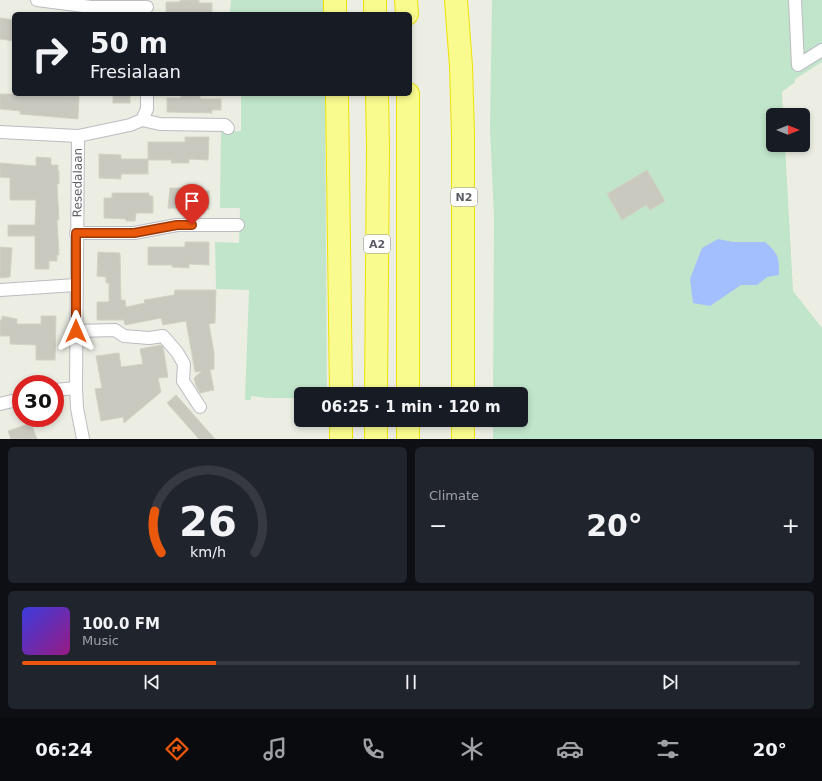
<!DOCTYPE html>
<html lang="en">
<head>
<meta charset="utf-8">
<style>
  body { margin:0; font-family:"DejaVu Sans",sans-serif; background:#20242c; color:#f1f3f6; height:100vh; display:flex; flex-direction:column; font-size:15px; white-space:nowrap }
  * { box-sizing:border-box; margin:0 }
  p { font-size:13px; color:#9ea1a6 }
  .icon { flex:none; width:22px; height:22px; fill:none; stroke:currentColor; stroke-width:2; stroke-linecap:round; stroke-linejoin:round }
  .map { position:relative; height:439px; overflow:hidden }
  .details { display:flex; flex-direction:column; gap:8px; padding:8px; background:#0d0f14; flex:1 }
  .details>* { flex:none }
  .top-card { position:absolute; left:12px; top:12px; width:400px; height:84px; border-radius:6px; box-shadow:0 2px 6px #0003; background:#171b24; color:#f1f3f6; overflow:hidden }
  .needle { width:26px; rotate:90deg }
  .buttons { position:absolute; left:766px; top:108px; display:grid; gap:8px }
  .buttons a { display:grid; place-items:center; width:44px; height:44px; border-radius:6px; background:#171b24; box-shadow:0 2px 6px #0003; font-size:20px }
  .speed { position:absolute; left:12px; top:375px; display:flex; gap:8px; font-size:20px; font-weight:700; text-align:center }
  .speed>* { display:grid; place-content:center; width:52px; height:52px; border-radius:50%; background:#171b24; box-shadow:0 2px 6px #0003; line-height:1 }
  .speed .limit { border:6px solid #d22; background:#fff; color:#111 }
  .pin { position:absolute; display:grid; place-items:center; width:34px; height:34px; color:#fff; margin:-41px -17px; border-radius:50% 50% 50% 0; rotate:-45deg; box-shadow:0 0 4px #0007 }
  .pin .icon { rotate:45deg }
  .me { position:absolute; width:44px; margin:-22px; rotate:0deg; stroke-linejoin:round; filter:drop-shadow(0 0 3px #0008) }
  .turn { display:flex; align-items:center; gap:14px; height:84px; padding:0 12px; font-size:18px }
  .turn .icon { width:52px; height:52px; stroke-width:2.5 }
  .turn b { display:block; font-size:28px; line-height:34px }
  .big { font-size:30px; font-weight:700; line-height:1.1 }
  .details .card { flex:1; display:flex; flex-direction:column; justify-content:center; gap:6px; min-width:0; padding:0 14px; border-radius:6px; background:#20242c }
  .details .dial { align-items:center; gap:0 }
  .dial svg { height:104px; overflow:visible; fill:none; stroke:#363941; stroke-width:7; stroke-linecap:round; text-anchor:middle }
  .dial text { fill:#f1f3f6; stroke:none }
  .song { display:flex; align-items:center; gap:12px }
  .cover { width:48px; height:48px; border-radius:6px; background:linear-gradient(135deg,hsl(240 70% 55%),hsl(310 70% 35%)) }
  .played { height:4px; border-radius:2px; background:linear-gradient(90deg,#ea580c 25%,#363941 25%) }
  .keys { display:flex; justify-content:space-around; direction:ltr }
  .heat { display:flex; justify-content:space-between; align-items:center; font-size:22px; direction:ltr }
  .details .tiles { flex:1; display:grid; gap:8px; grid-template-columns:1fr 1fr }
  .card:last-child { grid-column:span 2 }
  .trip { position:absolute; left:294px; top:387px; width:234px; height:40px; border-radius:6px; background:#171b24; box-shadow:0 2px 6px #0003; font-weight:700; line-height:40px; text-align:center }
  .dock { display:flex; height:64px; justify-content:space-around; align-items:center; background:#090b0e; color:#9ea1a6 }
  .dock .icon { width:28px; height:28px }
  .dock .selected { color:#ea580c }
  .dock b { font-size:18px; color:#f1f3f6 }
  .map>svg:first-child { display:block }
  .green { fill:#c0e5ca }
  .water { fill:#a4bffd }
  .building { fill:#c9c9c0; stroke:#d3d2c2 }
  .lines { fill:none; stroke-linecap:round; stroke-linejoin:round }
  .street-casing { stroke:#bbbbc2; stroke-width:14 }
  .highway-casing { stroke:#ede305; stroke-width:24 }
  .street { stroke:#fff; stroke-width:12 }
  .highway { stroke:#f9fb8e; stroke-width:22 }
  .route-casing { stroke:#983908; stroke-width:10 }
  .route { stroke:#ea580c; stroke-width:7 }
  .labels { text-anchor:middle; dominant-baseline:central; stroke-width:4; stroke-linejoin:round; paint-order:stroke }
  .shield { fill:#fff; stroke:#8d8e92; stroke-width:1 }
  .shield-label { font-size:11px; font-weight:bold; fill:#5c5d64 }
  .street-label { font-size:12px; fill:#5c5d64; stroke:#fff }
</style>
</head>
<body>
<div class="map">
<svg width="822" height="439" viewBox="0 0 822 439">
  <rect width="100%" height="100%" fill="#edeee3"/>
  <g class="green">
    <polygon points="231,0 323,0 323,14 228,14 230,12"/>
    <polygon points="492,0 822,0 822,62 795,79 795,82 782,92 783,115 773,115 773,145 785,145 793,291 822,328 822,439 493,439 493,420 521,420 521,394 493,394 494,217 490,129"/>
    <polygon points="241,94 325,94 327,394 301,394 301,398 268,398 251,396 251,400 245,400 249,290 216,289 215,242 239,243 240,208 220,208 221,132 241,131"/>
  </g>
  <path class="water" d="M718,239l15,3h32c14,12 14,15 14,33l-12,2 -10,8h-16l-31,21 -17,-3 -3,-24 12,-31z"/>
  <g class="building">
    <polygon points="180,0 199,0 199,3 212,3 212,14 166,14 166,2 180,2"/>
    <polygon points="0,18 14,20 14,41 0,39"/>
    <polygon points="0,94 34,94 68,96 68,95 79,96 78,119 20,114 20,111 0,109"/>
    <rect x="113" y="94" width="17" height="9"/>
    <polygon points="181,94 200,94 200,99 221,99 221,110 212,110 212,113 167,112 167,98 181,98"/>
    <polygon points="185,137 209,137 208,160 189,159 189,163 171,163 172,160 148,160 148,174 121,174 121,179 99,178 99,154 121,155 121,159 148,159 148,142 185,142"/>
    <polygon points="36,157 51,158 51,165 58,165 58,171 59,171 59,184 57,184 59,220 57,220 59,255 57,255 57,261 49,261 49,269 35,269 35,236 8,236 8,225 35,225 36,200 10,200 10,178 0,177 0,163 36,166"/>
    <polygon points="647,170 665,201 650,210 646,205 622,220 607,194"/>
    <polygon points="170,188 186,188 186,190 209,191 209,209 168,208"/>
    <polygon points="112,193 149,193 149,196 153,196 153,213 136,213 135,221 126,221 126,219 104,218 104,198 112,198"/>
    <polygon points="185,242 209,242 209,265 189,264 189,268 172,267 172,265 148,265 148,247 185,247"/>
    <polygon points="0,247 12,248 10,277 0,278"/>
    <polygon points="98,252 120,253 121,300 125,300 126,307 145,303 144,300 174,295 175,290 216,290 215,323 209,324 214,353 214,369 210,370 214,390 200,393 196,386 194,378 202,371 195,372 186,321 163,325 161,318 125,325 124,320 97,320 97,302 109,302 109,283 106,283 106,277 97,276"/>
    <polygon points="2,316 17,319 17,324 41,324 41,316 56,316 55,360 36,360 36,345 10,344 10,336 0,336 0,320 2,320"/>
    <polygon points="161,345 163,347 168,377 158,378 161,392 124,423 123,417 101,421 95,389 102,388 96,356 119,353 121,367 143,364 140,349"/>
    <polygon points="176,395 185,405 215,439 199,439 167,403"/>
    <polygon points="31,423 37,439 11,439 8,431"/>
  </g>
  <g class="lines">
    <defs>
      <g id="street">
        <polyline points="37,0 91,7 147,7"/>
        <polyline points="795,0 798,65 822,50"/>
        <polyline points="142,120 160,124 225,125 228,128"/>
        <polyline points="0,132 78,136"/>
        <polyline points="76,233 134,233 177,225 238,225"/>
        <polyline points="0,290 76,285"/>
        <polyline points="76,331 115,330 124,336 149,338 163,336 177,352 184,364 183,381 200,407"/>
        <polyline points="55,390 76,388"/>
        <polyline points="0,404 21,399"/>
        <path id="s1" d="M83,439l-6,-31 -1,-20 2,-252 52,-11 12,-5 5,-11v-15"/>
      </g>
      <g id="highway">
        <polyline points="335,0 335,14"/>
        <polyline points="375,0 375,14"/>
        <polyline points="406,0 407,14"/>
        <polyline points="456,0 461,66 463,134 463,394"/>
        <polyline points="337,94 341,394"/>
        <polyline points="376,394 378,149 377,94"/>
        <polyline points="408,394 408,94"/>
        <polyline points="341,439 341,420"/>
        <polyline points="376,439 376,420"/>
        <polyline points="408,439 408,420"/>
        <polyline points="463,439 463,420"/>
      </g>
    </defs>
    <use href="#street" class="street-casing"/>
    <use href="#highway" class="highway-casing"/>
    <use href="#street" class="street"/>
    <use href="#highway" class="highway"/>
  </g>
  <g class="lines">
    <defs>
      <polyline id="route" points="76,331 76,233 134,233 177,225 192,225"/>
    </defs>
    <use href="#route" class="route-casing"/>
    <use href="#route" class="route"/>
  </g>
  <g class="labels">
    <g class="shield">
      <rect x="451" y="188" width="26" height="18" rx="3"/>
      <rect x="364" y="235" width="26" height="18" rx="3"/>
    </g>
    <g class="shield-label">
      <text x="464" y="197">N2</text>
      <text x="377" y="244">A2</text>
    </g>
    <g class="street-label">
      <text stroke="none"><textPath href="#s1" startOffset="257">Resedalaan</textPath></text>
    </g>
  </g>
</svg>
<div class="buttons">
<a><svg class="needle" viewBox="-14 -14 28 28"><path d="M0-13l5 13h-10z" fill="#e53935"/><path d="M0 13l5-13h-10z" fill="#9ea1a6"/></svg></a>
</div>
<div class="speed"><div class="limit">30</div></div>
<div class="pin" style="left:192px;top:225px;background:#d93025"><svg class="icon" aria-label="arrive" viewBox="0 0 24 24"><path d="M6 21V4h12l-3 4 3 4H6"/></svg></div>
<svg class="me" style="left:76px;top:331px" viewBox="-20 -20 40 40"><path d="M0-17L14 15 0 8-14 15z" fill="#ea580c" stroke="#fff" stroke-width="4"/></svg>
<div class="trip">06:25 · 1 min · 120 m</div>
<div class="top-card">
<div class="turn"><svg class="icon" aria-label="right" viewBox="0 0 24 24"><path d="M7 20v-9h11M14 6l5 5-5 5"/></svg><div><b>50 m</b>Fresialaan</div></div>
</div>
</div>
<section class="details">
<div class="tiles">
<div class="card dial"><svg viewBox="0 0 100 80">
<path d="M14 69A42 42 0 1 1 86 69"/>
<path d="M14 69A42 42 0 0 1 9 37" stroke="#ea580c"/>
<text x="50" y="56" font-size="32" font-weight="700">26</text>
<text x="50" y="72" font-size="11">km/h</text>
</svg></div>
<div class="card"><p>Climate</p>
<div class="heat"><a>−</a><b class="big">20°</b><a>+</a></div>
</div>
<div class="card">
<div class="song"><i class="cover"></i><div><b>100.0 FM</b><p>Music</p></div></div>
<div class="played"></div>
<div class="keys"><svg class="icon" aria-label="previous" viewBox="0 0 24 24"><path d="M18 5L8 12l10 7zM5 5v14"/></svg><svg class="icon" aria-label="pause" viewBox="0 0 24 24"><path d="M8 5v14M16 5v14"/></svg><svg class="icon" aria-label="next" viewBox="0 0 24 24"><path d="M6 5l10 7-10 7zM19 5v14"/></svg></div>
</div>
</div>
</section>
<nav class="dock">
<b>06:24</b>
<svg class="icon selected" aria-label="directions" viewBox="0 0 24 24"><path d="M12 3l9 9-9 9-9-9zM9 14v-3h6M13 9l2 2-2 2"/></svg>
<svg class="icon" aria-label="music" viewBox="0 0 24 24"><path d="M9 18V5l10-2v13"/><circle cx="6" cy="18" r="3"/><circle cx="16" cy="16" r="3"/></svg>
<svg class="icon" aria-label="phone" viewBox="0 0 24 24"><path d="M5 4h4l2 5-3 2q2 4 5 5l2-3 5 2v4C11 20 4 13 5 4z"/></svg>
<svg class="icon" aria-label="climate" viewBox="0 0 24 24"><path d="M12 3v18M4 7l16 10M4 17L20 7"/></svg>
<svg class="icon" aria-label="car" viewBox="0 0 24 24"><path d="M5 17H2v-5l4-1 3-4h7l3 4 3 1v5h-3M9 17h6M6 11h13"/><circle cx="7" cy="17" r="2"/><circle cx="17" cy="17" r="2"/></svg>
<svg class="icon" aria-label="filters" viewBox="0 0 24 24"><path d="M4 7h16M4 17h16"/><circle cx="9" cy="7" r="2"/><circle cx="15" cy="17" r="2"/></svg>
<b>20°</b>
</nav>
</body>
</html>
